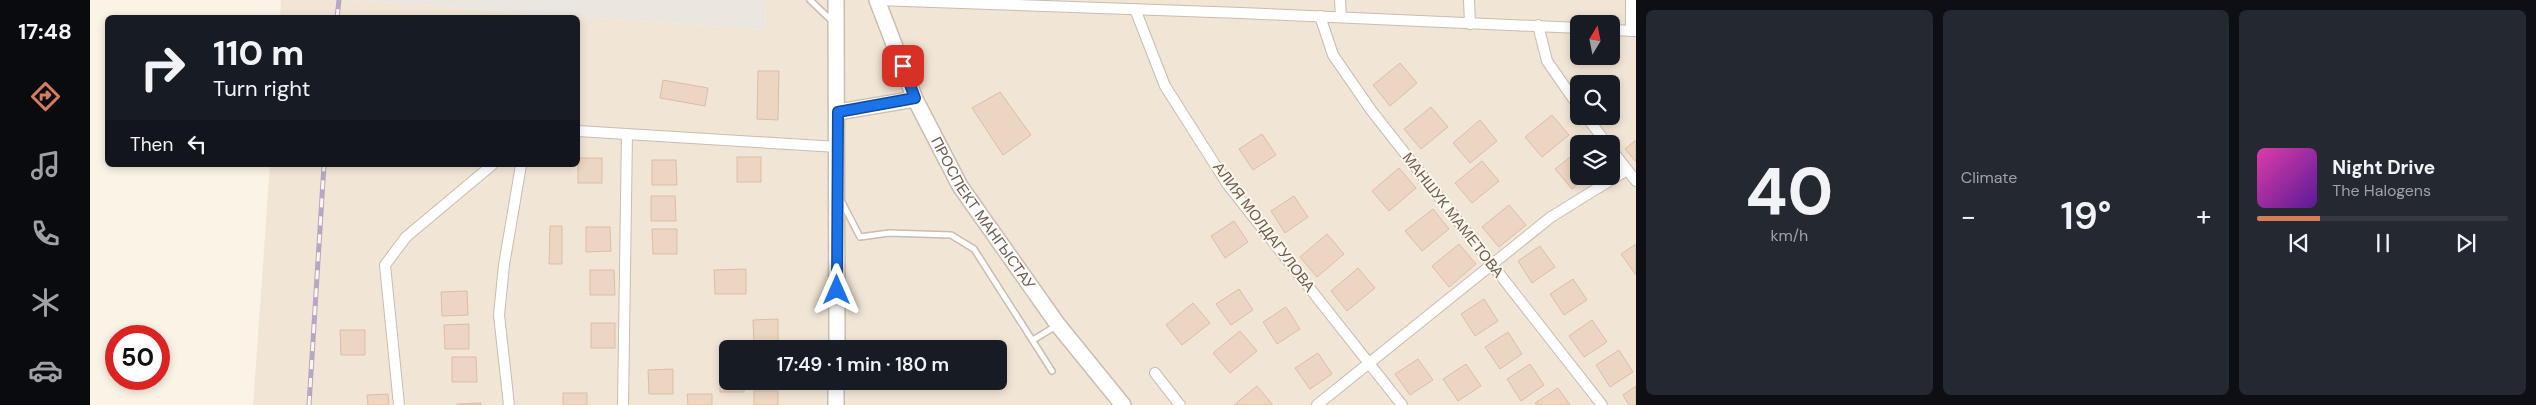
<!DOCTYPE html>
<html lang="en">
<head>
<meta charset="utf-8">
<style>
  body { margin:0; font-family:"DM Sans",sans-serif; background:#242831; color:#f1f3f6; height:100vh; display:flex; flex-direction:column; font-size:19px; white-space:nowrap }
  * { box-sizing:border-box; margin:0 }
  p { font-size:16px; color:#9ea1a6 }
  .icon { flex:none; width:28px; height:28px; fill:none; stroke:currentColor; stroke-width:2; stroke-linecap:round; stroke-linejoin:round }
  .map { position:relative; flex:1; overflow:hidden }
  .sheet { display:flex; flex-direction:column; gap:10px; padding:10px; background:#0d0f14; width:900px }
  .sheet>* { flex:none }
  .hud { position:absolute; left:15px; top:15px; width:475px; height:152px; border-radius:8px; box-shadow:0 2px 8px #0003; background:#171b24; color:#f1f3f6; overflow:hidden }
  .needle { width:32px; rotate:10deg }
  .fabs { position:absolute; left:1480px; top:15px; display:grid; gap:10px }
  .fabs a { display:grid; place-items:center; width:50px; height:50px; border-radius:8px; background:#171b24; box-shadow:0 2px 8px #0003; font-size:25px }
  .speed { position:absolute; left:15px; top:325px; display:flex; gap:10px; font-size:25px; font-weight:700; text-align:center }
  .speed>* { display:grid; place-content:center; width:65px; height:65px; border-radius:50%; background:#171b24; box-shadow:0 2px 8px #0003; line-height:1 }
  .speed .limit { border:8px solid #d22; background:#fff; color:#111 }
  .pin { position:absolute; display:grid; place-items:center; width:42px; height:42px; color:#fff; margin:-21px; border-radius:10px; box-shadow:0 2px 8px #0006 }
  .me { position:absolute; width:55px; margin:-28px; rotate:0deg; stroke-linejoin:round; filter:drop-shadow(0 0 4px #0008) }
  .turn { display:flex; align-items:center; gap:18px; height:105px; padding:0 25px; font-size:22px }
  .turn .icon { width:65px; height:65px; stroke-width:2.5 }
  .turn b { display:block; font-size:35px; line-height:42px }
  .then { display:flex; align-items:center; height:48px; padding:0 25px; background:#0003; gap:10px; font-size:19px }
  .big { font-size:38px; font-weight:600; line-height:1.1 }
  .sheet .tile { flex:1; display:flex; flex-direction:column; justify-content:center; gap:8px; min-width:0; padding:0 18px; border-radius:8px; background:#242831 }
  .sheet .dial { align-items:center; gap:0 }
  .dial b { font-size:65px; line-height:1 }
  .song { display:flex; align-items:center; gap:15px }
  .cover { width:60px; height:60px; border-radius:8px; background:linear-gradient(135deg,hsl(320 70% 55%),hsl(270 70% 35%)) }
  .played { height:5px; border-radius:2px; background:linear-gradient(90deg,#d67d5a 25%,#363941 25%) }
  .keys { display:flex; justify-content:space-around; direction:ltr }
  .heat { display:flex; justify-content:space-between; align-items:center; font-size:28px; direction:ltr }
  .sheet .tiles { flex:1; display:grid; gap:10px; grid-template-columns:repeat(3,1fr) }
  .trip { position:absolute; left:629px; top:340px; width:288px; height:50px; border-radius:8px; background:#171b24; box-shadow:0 2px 8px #0003; font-weight:600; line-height:50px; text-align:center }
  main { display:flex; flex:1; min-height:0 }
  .tabs { display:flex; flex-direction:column; width:90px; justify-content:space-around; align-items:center; background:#090b0e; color:#9ea1a6 }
  .tabs .icon { width:35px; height:35px }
  .tabs .selected { color:#d67d5a }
  .tabs b { font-size:22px; color:#f1f3f6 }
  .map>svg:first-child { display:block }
  .residential { fill:#f1e6d6; fill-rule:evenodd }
  .industrial { fill:#ebe6e0 }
  .building { fill:#ecd5c2; stroke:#ddbda4 }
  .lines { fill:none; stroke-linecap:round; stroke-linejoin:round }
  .lane-casing { stroke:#cbbcae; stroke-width:8 }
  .street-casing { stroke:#cbbcae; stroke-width:12 }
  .secondary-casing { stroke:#cdbdac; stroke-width:18 }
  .lane { stroke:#fff; stroke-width:5 }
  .street { stroke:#fff; stroke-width:10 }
  .secondary { stroke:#fff; stroke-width:15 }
  .rail-casing { stroke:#b7a7c2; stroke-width:5 }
  .rail { stroke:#fdf8ed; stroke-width:3; stroke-dasharray:9; stroke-linecap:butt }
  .route-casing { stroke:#114b97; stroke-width:12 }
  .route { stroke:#1a73e8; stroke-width:9 }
  .labels { text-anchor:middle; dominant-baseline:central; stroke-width:4; stroke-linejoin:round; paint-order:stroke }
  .street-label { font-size:15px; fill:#715c4e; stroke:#fdf8ed }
</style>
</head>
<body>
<main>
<nav class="tabs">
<b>17:48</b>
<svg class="icon selected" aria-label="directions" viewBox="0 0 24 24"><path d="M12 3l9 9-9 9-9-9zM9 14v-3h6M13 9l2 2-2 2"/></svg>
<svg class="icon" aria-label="music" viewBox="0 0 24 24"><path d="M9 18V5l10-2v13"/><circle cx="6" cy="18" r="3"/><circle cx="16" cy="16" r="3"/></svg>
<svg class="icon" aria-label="phone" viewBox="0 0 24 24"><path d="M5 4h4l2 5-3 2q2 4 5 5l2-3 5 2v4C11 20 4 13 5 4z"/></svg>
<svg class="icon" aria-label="climate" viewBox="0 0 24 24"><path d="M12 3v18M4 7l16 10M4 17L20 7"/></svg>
<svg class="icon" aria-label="car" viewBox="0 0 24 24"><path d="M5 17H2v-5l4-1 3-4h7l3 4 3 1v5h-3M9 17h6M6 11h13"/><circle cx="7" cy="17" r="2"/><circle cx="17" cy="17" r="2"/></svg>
</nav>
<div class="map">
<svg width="1546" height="405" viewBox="0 0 1546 405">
  <rect width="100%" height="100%" fill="#faf4e7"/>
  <path class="residential" d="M191,0h70l414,30 1,-30h870v405h-1383l17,-240h308v-147l-298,-1zM1489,24h32v32h-32zM1489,84h32v32h-32zM1489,144h32v32h-32zM638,349h270v32h-270z"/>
  <polygon class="industrial" points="261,0 676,0 675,30"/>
  <g class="building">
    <polygon points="1310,63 1327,83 1300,106 1283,85"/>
    <polygon points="668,71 689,71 688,120 667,119"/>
    <polygon points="573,80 618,88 615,106 570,98"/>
    <polygon points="910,92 941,135 913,155 882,108"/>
    <polygon points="1341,107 1358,127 1331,149 1314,129"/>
    <polygon points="1462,115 1479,135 1452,157 1435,137"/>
    <polygon points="1390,120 1407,141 1380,163 1363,143"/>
    <polygon points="1172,134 1186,155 1163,170 1149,149"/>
    <polygon points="1546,140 1546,162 1535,149"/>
    <polygon points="1489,150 1489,176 1498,176 1482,189 1465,169"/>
    <rect x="647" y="157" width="24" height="25"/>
    <rect x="488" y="158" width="24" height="25"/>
    <polygon points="562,160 586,160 587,185 562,185"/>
    <polygon points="1392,161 1409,181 1382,203 1365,183"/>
    <polygon points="1309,168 1326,188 1299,211 1282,191"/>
    <polygon points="561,196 585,196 586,221 561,221"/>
    <polygon points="1204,196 1218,217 1195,233 1181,211"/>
    <polygon points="1419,205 1436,225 1409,247 1392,227"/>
    <polygon points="1343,209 1359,229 1332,251 1315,231"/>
    <polygon points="1144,221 1158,242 1135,258 1121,236"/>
    <polygon points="460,226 472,226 472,264 459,264"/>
    <polygon points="496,227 520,227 521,251 496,252"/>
    <polygon points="562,229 587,229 587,254 563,254"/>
    <polygon points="1237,234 1254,254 1227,277 1210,257"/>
    <polygon points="1369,244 1386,264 1359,287 1342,266"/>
    <polygon points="1546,244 1546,275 1531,254"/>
    <polygon points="1450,246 1465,267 1442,283 1428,261"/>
    <polygon points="1268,268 1285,288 1257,311 1241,291"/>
    <polygon points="656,269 656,294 625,294 624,270"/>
    <polygon points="500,270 524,270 525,295 500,295"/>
    <polygon points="1483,279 1497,300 1474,315 1460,294"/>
    <polygon points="1149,289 1163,310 1141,325 1126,304"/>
    <polygon points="377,291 378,315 352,316 351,292"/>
    <polygon points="1394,299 1408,321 1385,336 1371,314"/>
    <polygon points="1103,303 1120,323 1092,345 1076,325"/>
    <polygon points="1196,307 1210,329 1187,344 1173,322"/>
    <polygon points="688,319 688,344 664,345 663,320"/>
    <polygon points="1502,320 1517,342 1494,357 1479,336"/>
    <rect x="501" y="323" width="24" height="25"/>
    <polygon points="379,324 379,349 355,349 354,325"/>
    <polygon points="250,330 275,330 275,355 251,355"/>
    <polygon points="1150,331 1167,351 1140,373 1123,353"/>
    <polygon points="1418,332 1432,354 1410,369 1395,347"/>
    <polygon points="1529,350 1543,372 1520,387 1506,365"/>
    <polygon points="1228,353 1242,374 1220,389 1205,368"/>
    <polygon points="362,357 386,357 387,382 362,382"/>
    <polygon points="1328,359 1343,380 1320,395 1305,374"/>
    <polygon points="1376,364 1391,386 1368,401 1353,379"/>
    <polygon points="1440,364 1454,385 1431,401 1417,379"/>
    <polygon points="630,367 638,367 638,381 654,381 654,392 630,392"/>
    <polygon points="583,369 583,394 559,394 558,370"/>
    <polygon points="1167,386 1183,405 1144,405"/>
    <polygon points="1546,386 1546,405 1539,405 1533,395"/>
    <polygon points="1468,388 1480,405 1447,405 1445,403"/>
    <rect x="664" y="391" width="24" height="14"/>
    <rect x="473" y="393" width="24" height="12"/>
    <polygon points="298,394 299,405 278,405 277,395"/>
    <polygon points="597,394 622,394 622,405 598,405"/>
    <polygon points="391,403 391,405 367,405 367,404"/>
  </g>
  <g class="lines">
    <defs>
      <g id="lane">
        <polyline points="720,0 743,22"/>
        <polyline points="752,202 770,237 799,233 861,235 884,249 962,371"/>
        <polyline points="943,340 966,326"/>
      </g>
      <g id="street">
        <polyline points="787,0 1151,13 1489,28"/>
        <polyline points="1250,0 1251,17"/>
        <polyline points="1379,0 1380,24"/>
        <polyline points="1045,9 1075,86 1138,185 1312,405"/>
        <polyline points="1230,16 1243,55 1281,110 1512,405"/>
        <polyline points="1448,25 1457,61 1489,107"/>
        <polyline points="1521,30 1546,31"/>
        <polyline points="1541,31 1541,0"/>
        <polyline points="1496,116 1517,144"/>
        <polyline points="488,131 747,147"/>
        <polyline points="1521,149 1546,181"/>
        <polyline points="1065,373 1090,405"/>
        <polyline points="309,405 295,265 316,237 402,165"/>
        <polyline points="419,405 409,315 414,265 431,165"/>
        <polyline points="533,405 537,134"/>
        <polyline points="1227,405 1461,217 1537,170"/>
      </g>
      <g id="secondary">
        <polyline points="746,0 747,349"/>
        <path id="s1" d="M787,0l38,99 45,87 98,139 65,80"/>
        <polyline points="748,112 825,99"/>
        <polyline points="746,405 746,381"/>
      </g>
    </defs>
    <use href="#lane" class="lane-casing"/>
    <use href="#street" class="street-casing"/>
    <use href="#secondary" class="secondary-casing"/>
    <use href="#lane" class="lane"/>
    <use href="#street" class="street"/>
    <use href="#secondary" class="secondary"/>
    <defs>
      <g id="rail">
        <polyline points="247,18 249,0"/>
        <polyline points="219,405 234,165"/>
      </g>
    </defs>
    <use href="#rail" class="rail-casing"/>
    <use href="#rail" class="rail"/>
  </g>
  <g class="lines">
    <defs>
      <polyline id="route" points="747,290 748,112 825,98 813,66"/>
    </defs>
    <use href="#route" class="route-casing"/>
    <use href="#route" class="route"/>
  </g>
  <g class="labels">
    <g class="street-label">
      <text stroke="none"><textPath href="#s1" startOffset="239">ПРОСПЕКТ МАНГЫСТАУ</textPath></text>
      <text transform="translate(1363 215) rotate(52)">МАНШУК МАМЕТОВА</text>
      <text transform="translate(1174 227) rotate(53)">АЛИЯ МОЛДАГУЛОВА</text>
    </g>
  </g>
</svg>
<div class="fabs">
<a><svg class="needle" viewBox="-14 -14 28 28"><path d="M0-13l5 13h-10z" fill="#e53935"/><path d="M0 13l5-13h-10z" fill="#9ea1a6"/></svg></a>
<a><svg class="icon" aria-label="search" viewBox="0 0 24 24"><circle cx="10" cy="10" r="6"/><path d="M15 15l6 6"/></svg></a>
<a><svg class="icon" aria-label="layers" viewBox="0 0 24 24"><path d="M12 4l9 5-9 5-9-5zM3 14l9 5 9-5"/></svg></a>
</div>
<div class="speed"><div class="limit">50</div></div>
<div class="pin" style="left:813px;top:66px;background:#d93025"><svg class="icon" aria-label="arrive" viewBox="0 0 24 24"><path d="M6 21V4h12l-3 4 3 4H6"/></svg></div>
<svg class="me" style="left:747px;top:290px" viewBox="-20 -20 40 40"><path d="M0-17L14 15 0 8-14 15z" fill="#1a73e8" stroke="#fff" stroke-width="4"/></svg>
<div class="trip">17:49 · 1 min · 180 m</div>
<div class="hud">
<div class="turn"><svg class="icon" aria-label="right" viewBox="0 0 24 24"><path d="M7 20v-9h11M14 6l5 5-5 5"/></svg><div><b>110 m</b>Turn right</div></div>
<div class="then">Then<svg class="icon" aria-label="left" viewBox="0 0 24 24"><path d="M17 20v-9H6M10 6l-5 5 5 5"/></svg></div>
</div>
</div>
<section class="sheet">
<div class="tiles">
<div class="tile dial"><b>40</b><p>km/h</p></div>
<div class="tile"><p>Climate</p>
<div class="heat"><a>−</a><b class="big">19°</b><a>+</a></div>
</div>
<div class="tile">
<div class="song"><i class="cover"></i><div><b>Night Drive</b><p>The Halogens</p></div></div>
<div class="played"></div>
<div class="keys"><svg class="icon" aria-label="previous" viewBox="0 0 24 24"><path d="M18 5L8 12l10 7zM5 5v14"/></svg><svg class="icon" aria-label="pause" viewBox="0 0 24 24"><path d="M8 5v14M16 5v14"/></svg><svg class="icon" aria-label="next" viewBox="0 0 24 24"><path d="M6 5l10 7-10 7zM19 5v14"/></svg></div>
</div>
</div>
</section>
</main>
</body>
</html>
